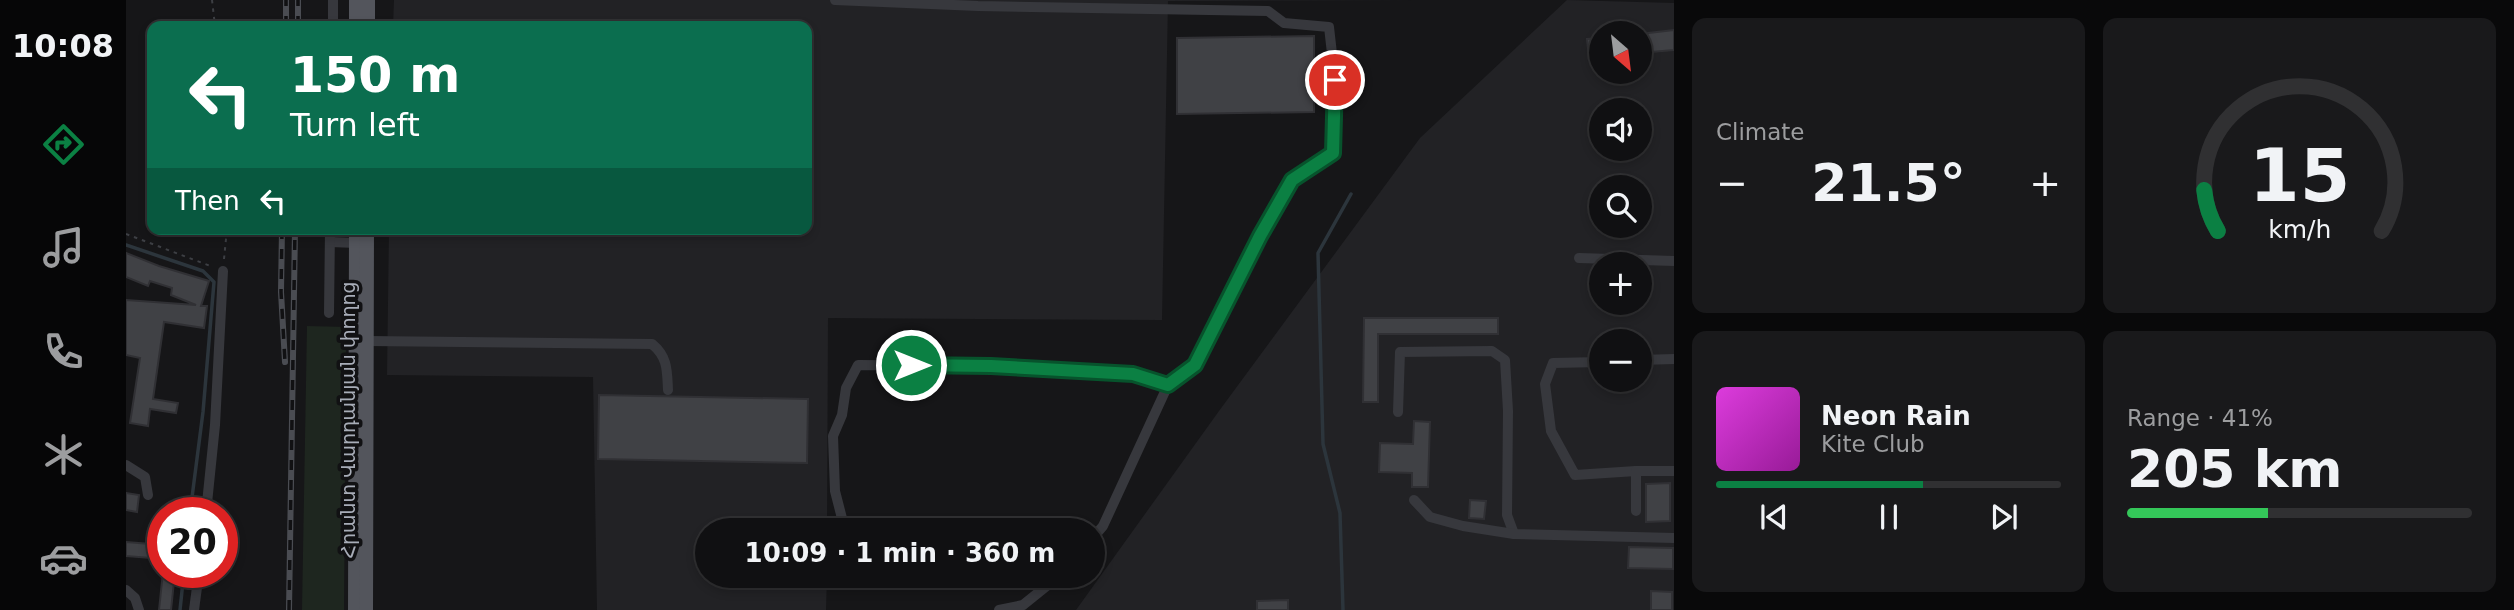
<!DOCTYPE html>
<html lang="en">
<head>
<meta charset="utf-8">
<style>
  body { margin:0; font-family:"DejaVu Sans","Noto Sans Armenian",sans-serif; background:#19191b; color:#f1f3f6; height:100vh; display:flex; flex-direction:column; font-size:26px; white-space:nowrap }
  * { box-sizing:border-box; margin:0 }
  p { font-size:23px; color:#9c9d9f }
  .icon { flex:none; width:38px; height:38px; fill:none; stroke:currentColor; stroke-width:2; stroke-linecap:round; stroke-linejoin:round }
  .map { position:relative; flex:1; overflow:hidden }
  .details { display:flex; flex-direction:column; gap:18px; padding:18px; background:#09090a; width:840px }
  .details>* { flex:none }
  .hud { position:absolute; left:21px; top:21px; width:665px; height:214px; border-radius:14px; box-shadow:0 4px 10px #0003,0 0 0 2px #303032; background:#0b6e4f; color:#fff; overflow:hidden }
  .needle { width:46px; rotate:152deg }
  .controls { position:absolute; left:1463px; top:21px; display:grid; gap:14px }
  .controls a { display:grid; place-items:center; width:63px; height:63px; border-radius:50%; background:#101012; box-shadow:0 4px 10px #0003,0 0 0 2px #303032; font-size:35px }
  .speed { position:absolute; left:21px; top:497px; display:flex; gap:14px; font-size:35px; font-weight:700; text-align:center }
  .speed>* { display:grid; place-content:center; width:91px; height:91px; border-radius:50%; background:#101012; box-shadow:0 4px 10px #0003,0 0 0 2px #303032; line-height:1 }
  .speed .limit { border:10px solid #d22; background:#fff; color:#111 }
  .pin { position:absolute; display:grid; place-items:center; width:60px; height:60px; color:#fff; margin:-30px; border:4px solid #fff; border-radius:50%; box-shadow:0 2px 7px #0007 }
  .me { position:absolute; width:77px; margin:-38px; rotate:90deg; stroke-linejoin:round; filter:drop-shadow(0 0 5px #0008) }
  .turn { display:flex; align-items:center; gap:24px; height:147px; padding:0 28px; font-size:32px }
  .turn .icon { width:91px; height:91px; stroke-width:2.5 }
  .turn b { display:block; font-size:49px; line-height:60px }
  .then { display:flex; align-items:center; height:66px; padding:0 28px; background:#0003; gap:14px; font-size:26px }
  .big { font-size:52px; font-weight:700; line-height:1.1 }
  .details .card { flex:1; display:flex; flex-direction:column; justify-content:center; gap:10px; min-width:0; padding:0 24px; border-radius:14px; background:#19191b }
  .details .dial { align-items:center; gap:0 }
  .dial svg { height:182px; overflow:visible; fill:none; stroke:#303032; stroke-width:7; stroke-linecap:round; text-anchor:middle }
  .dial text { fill:#f1f3f6; stroke:none }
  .song { display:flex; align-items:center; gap:21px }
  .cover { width:84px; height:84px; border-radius:10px; background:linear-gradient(135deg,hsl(300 70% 55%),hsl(300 70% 35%)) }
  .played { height:7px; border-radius:4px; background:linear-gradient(90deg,#0b8043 60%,#303032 60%) }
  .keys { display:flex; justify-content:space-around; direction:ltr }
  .heat { display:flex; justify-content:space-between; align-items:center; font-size:38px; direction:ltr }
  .charge { height:10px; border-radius:5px; background:linear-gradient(90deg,#34c759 41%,#303032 0) }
  .details .tiles { flex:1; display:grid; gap:18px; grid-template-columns:repeat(2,1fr) }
  .trip { position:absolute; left:569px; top:518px; width:410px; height:70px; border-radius:35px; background:#101012; box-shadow:0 4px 10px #0003,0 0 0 2px #303032; font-weight:700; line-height:70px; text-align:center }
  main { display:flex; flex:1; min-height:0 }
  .tab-bar { display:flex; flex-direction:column; width:126px; justify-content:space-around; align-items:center; background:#060607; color:#9c9d9f }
  .tab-bar .icon { width:49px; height:49px }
  .tab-bar .selected { color:#0b8043 }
  .tab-bar b { font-size:32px; color:#f1f3f6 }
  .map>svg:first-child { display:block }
  .built { fill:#222225; fill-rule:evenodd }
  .green { fill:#1e261f }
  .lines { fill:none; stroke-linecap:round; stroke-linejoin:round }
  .stream { stroke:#2c353c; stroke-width:3.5 }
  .building { fill:#404145; stroke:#303034; stroke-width:2 }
  .path { stroke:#3d3f44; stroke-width:2; stroke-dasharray:3.5 5; stroke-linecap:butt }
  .minor { stroke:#37383d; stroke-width:10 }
  .major { stroke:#53555c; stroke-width:14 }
  .rail-casing { stroke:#4a4c52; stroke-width:6 }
  .rail { stroke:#111113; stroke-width:3.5; stroke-dasharray:10; stroke-linecap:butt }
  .route-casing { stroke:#07532c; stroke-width:18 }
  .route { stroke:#0b8043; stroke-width:12 }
  .labels { text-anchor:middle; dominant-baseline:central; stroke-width:7; stroke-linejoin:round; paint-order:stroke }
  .street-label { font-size:19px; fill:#a8adb8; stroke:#111113 }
</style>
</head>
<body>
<main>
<nav class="tab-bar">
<b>10:08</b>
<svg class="icon selected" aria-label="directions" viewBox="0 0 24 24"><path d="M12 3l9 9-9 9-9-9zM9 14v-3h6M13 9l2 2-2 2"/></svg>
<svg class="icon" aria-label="music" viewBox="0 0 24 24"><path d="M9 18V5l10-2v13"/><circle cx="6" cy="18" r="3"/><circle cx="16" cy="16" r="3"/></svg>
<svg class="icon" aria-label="phone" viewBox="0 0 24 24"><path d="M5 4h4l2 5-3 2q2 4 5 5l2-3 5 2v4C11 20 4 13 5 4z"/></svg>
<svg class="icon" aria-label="climate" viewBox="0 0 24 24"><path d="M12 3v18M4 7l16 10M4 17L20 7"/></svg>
<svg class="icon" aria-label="car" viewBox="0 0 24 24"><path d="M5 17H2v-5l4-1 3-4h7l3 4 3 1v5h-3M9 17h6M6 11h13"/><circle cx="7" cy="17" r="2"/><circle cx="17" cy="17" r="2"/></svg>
</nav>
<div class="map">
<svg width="1548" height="610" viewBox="0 0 1548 610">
  <rect width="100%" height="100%" fill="#161618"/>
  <g class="built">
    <polygon points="268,0 1298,0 1042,1 1036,320 702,318 701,530 581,530 581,576 701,576 700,610 471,610 467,377 261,375 263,229 681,229 681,26 267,26"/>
    <path d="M1441,0l107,3v607h-598l143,-199 201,-273zM1475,33h39v39h-39zM1475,110h39v39h-39zM1475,187h39v39h-39zM1475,264h39v39h-39zM1475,341h39v39h-39z"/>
  </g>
  <polygon class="green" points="181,326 220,327 218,610 176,610"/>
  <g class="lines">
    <g class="stream">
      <polyline points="0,245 77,271 88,282 77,412 64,513"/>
      <polyline points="54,610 58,572"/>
      <polyline points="1217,610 1214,513 1197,444 1192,253 1225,194"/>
    </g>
  </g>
  <g class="building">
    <polygon points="1548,30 1548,50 1514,53 1514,34"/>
    <polygon points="1188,36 1188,112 1051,114 1051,38"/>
    <polygon points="1475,38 1475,57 1463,59 1461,39"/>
    <polygon points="0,253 33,266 83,281 75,306 81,306 78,328 38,322 27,399 52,403 50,413 24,409 22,426 4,423 14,358 0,355 0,300 70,305 45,295 46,288 24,281 22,286 0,277"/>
    <polygon points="1238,318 1372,318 1372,334 1252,334 1252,402 1237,402"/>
    <polygon points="473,395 682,399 681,463 472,459"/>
    <polygon points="1288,421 1304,422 1302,487 1286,487 1286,473 1253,472 1254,443 1287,444"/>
    <polygon points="1544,483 1544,521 1520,522 1520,484"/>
    <polygon points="0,493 13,495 11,512 0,510"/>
    <polygon points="1344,500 1360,501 1358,519 1343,518"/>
    <polygon points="0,542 37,545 37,559 0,556"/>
    <polygon points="1503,547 1547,548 1547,569 1502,568"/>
    <polygon points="37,572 49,572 45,610 33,610"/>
    <polygon points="1525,591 1546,592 1546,610 1525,610"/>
    <polygon points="1162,600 1162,610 1131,610 1131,601"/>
  </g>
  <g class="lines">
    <g class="path">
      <polyline points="86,0 89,26"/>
      <polyline points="0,234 87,267"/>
      <polyline points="98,259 101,229"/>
    </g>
    <g class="minor">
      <polyline points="207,0 207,26"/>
      <polyline points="709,0 852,6 1142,11 1158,23 1203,27 1209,80 1207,153 1166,180 1134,236 1069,365 1042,385 977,526 966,539"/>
      <polyline points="204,242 230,243"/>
      <polyline points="1453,258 1548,261"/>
      <polyline points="203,313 204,229"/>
      <path d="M241,341l285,3c16,13 15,27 16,46"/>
      <polyline points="1514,360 1548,359"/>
      <polyline points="1475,362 1427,363 1419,384 1425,431 1449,475 1510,471"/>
      <polyline points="1272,412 1274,352 1366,351 1379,360 1382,411 1381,515 1388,534"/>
      <polyline points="0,465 19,477 22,495"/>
      <polyline points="1288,500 1304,517 1337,526 1388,534 1548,538"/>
      <polyline points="1510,511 1510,471 1548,471"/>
      <polyline points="80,513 89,425 97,271"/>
      <polyline points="719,530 709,491 707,436 716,415 720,388 732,365 865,366 1008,374 1042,385"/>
      <polyline points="0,590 9,598 13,610"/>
      <polyline points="68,610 73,572"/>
      <polyline points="873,610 897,605 933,576"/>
    </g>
    <g class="major">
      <polyline points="230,26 230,0"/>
      <polyline points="242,26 242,0"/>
      <polyline points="229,610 230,229"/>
      <polyline points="240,610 241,229"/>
    </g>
    <defs>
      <g id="rail">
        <polyline points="160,26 160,0"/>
        <polyline points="172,26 172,0"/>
        <polyline points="156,229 155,292 159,362"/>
        <polyline points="163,610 169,229"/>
      </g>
    </defs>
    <use href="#rail" class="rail-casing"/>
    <use href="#rail" class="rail"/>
  </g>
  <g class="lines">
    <defs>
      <polyline id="route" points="785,365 865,366 1007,374 1042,385 1069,365 1134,236 1166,180 1207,153 1209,80"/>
    </defs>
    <use href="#route" class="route-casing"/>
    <use href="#route" class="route"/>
  </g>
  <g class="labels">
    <g class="street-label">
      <text transform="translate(222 420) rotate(-90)">Հրանտ Վարդանյան փողոց</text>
    </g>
  </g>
</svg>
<div class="controls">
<a><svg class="needle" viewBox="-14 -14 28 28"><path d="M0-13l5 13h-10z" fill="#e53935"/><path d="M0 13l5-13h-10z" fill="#9c9d9f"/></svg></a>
<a><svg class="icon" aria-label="sound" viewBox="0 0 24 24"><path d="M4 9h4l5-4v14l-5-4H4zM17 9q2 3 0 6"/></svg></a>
<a><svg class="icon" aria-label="search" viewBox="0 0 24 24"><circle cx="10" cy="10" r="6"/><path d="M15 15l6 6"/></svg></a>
<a>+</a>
<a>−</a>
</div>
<div class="speed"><div class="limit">20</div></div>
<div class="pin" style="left:1209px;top:80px;background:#d93025"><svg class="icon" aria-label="arrive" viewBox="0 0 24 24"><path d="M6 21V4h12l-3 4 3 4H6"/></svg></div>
<svg class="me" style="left:785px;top:365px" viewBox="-20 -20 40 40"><circle r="17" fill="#0b8043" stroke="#fff" stroke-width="3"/><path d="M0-11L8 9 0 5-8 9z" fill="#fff"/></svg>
<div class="trip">10:09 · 1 min · 360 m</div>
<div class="hud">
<div class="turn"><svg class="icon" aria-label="left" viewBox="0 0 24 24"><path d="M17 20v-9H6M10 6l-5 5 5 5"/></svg><div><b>150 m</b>Turn left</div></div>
<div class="then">Then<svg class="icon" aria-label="left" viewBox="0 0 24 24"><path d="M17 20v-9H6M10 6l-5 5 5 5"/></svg></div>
</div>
</div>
<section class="details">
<div class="tiles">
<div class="card"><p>Climate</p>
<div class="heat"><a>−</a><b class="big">21.5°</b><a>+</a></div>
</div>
<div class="card dial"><svg viewBox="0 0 100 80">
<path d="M14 69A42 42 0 1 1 86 69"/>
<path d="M14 69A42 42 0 0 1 8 51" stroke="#0b8043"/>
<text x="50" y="56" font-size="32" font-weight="700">15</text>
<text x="50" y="72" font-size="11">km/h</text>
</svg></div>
<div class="card">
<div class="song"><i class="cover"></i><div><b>Neon Rain</b><p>Kite Club</p></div></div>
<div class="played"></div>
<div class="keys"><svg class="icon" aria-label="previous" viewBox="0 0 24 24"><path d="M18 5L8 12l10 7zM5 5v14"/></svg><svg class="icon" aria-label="pause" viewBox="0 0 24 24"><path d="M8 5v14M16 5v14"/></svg><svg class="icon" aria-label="next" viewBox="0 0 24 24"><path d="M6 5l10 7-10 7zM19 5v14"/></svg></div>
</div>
<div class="card"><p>Range · 41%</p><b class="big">205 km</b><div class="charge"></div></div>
</div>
</section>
</main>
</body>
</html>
